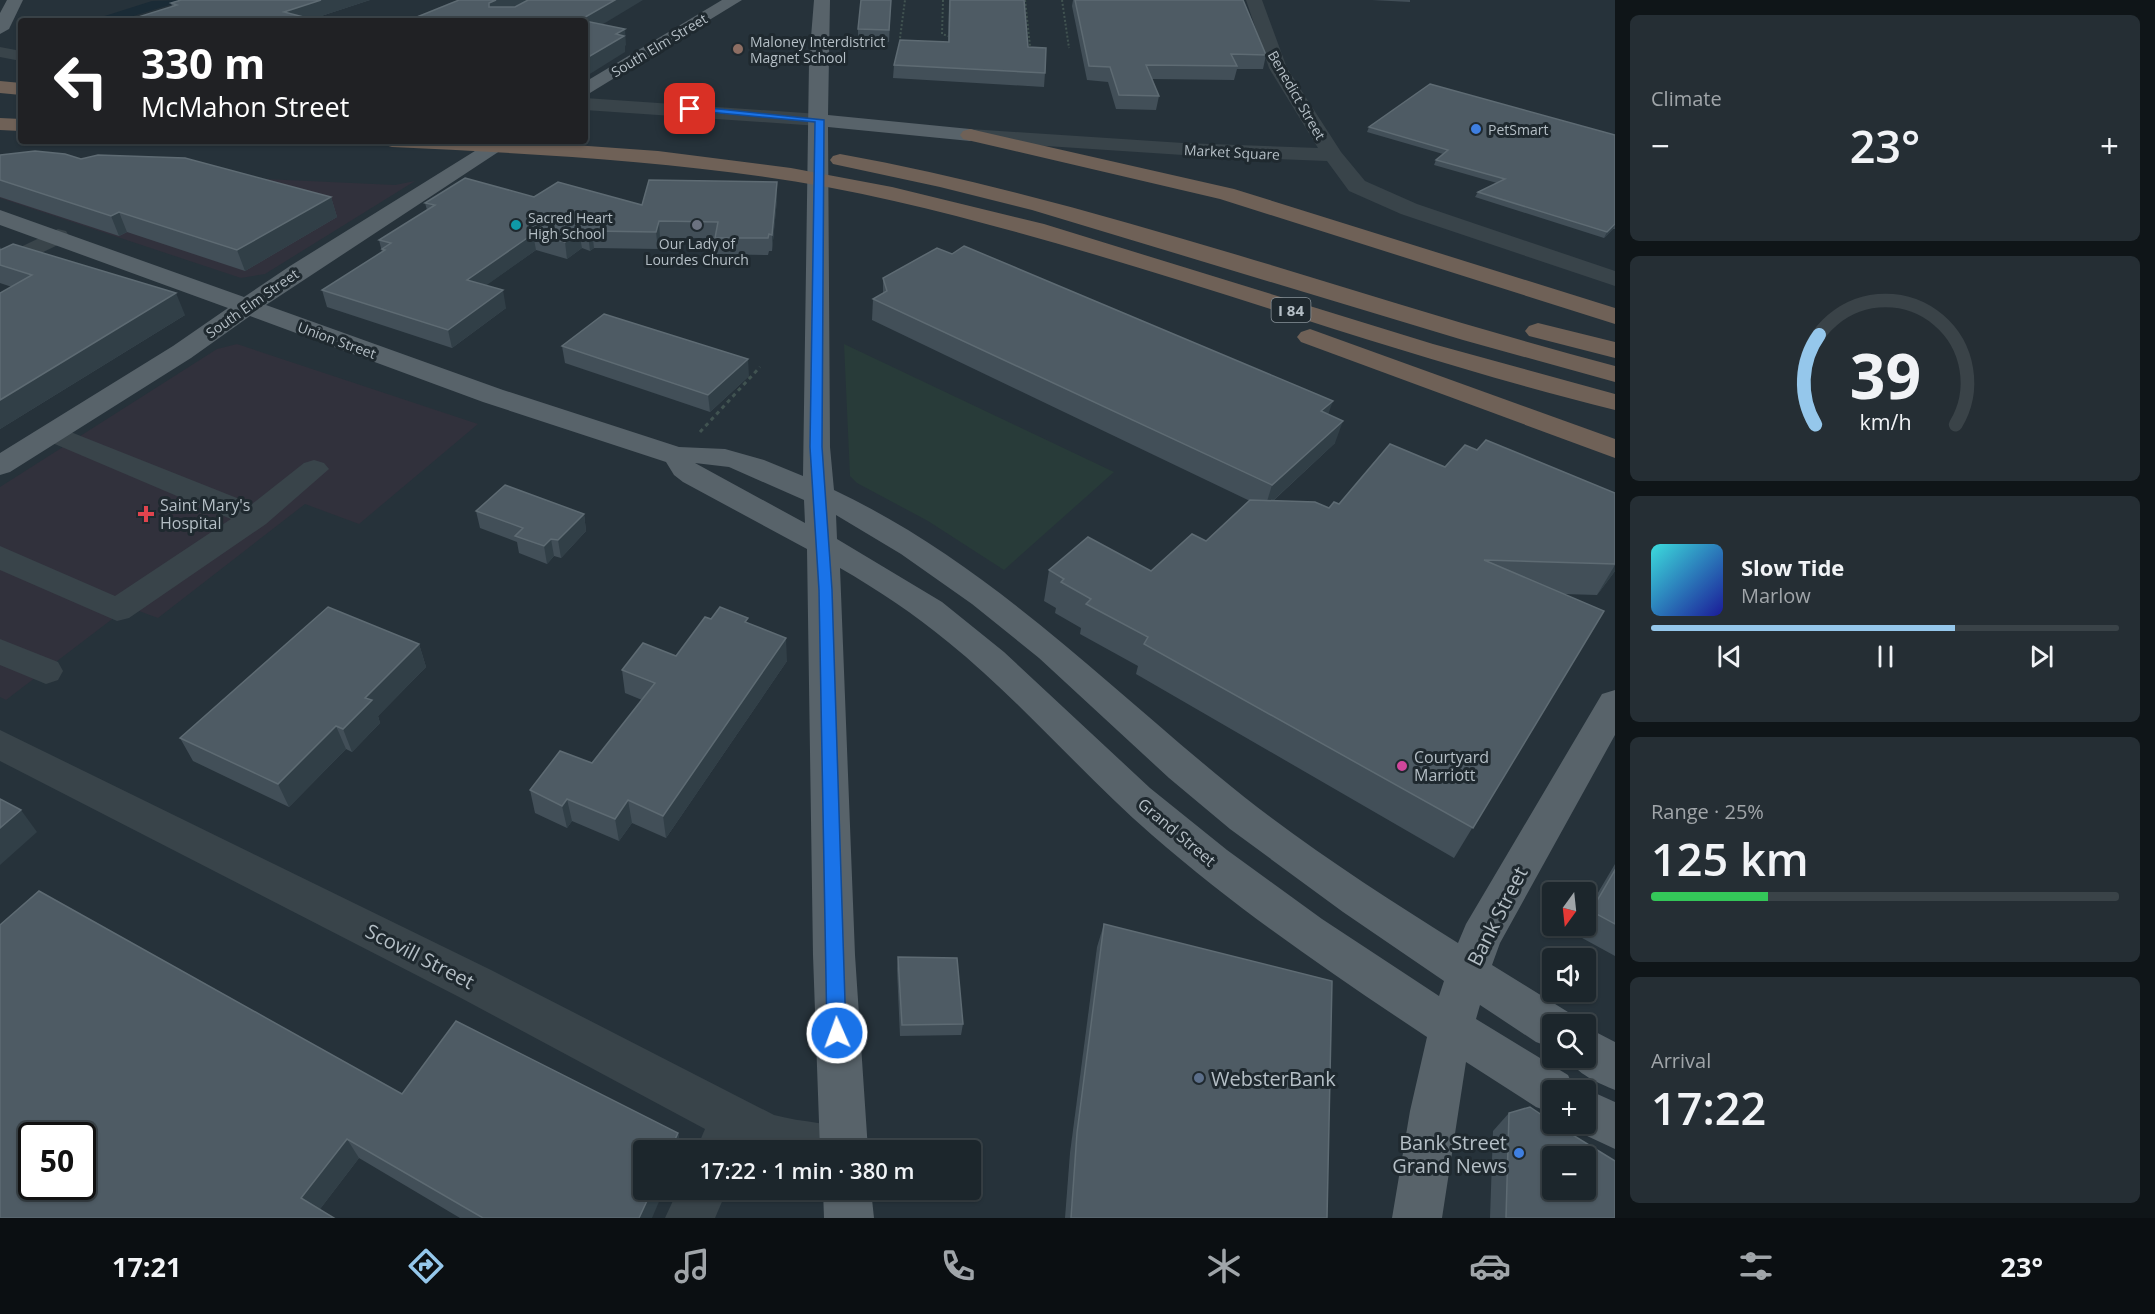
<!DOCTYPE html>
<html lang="en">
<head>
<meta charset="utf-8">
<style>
  body { margin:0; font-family:"Open Sans",sans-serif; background:#252e34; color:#f1f3f6; height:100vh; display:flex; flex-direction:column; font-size:22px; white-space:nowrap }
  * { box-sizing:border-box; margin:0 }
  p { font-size:20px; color:#a0a5a9 }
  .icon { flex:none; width:33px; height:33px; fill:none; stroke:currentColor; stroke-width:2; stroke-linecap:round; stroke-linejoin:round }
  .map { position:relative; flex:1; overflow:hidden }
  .panel { display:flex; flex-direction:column; gap:15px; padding:15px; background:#0f1518; width:540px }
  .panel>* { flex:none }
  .guide { position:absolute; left:18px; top:18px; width:570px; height:126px; border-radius:6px; box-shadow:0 2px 4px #0004,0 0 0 2px #3a4348; background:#202124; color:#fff; overflow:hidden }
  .needle { width:39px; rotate:195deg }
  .tools { position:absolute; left:1542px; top:882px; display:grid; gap:12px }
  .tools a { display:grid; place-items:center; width:54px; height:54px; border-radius:6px; background:#1c262c; box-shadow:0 2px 4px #0004,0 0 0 2px #3a4348; font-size:30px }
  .speed { position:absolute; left:18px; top:1122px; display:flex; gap:12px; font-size:30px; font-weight:700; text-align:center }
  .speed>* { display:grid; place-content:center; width:78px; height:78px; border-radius:50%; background:#1c262c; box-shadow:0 2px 4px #0004,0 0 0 2px #3a4348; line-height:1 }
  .speed .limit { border:3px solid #111; border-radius:9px; background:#fff; color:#111 }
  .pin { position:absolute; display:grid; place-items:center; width:51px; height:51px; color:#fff; margin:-26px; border-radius:12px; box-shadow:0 3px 9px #0006 }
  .me { position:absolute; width:66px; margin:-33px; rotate:358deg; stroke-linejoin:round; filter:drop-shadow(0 0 4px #0008) }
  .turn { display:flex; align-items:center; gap:21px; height:126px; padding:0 24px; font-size:27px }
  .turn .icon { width:78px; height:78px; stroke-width:2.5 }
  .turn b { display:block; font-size:42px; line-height:51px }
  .big { font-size:45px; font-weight:600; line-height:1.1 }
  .panel .widget { flex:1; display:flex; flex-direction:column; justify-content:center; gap:9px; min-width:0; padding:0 21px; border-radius:9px; background:#252e34 }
  .panel .dial { align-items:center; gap:0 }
  .dial svg { height:156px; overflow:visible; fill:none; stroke:#3a4348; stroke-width:7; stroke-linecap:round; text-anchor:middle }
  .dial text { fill:#f1f3f6; stroke:none }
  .song { display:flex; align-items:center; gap:18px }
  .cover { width:72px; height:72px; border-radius:9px; background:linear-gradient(135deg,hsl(180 70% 55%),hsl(240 70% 35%)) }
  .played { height:6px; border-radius:3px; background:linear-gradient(90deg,#95c7eb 65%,#3a4348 65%) }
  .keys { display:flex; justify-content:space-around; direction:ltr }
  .heat { display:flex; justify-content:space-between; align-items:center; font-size:33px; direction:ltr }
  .charge { height:9px; border-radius:4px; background:linear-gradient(90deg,#34c759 25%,#3a4348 0) }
  .trip { position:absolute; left:633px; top:1140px; width:348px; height:60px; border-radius:6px; background:#1c262c; box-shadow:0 2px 4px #0004,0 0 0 2px #3a4348; font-weight:600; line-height:60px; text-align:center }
  .dock { display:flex; height:96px; justify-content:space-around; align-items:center; background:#0b0f12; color:#a0a5a9 }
  .dock .icon { width:42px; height:42px }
  .dock .active { color:#95c7eb }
  .dock b { font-size:27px; color:#f1f3f6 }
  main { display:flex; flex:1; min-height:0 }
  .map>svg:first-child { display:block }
  .medical { fill:#31313c }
  .green { fill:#283b39 }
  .water { fill:#1a2b36 }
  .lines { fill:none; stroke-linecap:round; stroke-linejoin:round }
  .path-far1 { stroke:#415351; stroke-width:2; stroke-dasharray:2 2; stroke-linecap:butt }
  .path { stroke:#415351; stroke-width:3; stroke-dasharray:4 4; stroke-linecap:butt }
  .minor { fill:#39444a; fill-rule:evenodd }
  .major { fill:#58636a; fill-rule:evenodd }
  .highway { fill:#6f6157; fill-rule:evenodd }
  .wall { fill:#424f58 }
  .shaded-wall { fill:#313f47 }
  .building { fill:#4e5b64; stroke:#5e6b73; stroke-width:1.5; fill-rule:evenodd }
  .route { fill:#1a73e8; stroke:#114b97; stroke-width:1.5 }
  .education-dot { fill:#8d6e63; stroke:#1f292f; stroke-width:2 }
  .shop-dot { fill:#3f7fe0; stroke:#1f292f; stroke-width:2 }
  .culture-dot { fill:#0f9aa8; stroke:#1f292f; stroke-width:2 }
  .worship-dot { fill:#6b7280; stroke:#1f292f; stroke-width:2 }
  .health-dot { fill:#e0444e; stroke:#1f292f; stroke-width:2 }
  .hotel-dot { fill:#d1479c; stroke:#1f292f; stroke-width:2 }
  .service-dot { fill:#5c6f8a; stroke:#1f292f; stroke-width:2 }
  .labels { text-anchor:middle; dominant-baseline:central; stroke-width:6; stroke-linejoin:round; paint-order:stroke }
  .far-poi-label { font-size:14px; fill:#b5bfc6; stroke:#1f292f; text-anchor:start }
  .far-street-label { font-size:14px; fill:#b5bfc6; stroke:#1f292f }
  .shield { fill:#1f292f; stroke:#889299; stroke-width:1.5 }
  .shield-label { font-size:15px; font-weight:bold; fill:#b5bfc6 }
  .poi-label { font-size:16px; fill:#b5bfc6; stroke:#1f292f; text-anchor:start }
  .street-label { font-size:16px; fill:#b5bfc6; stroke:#1f292f }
  .near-street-label { font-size:20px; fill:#b5bfc6; stroke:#1f292f }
  .near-poi-label { font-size:20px; fill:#b5bfc6; stroke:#1f292f; text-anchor:start }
</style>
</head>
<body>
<main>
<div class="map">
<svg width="1615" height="1218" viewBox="0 0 1615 1218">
  <rect width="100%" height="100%" fill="#26323a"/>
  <g class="medical">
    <polygon points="0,167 395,185 415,181 265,274 241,278 0,198"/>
    <polygon points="237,344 478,424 359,524 305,504 158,618 128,607 6,700 0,697 0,487 217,349"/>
  </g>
  <polygon class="green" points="844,344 1114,472 1004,570 928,521 857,483 850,476"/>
  <polygon class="water" points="186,0 117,21 89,21 152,1"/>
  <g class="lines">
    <g class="path-far1">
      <polyline points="943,0 942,34 951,37"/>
      <polyline points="1025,0 1030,46"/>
      <polyline points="1062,0 1069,48"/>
      <polyline points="900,38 905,0"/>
    </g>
    <polyline class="path" points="700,432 760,367"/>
    <g class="minor">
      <polygon points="1246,0 1262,0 1287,68 1341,152 1365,181 1417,204 1615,271 1615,286 1401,214 1349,191 1327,161 1183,155 970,141 963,139 960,135 963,131 970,129 1183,143 1318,148 1269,68"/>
      <polygon points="0,47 21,51 21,61 0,57"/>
      <polygon points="585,98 819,114 826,116 829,120 826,124 819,126 585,110"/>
      <polygon points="58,229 66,231 69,236 66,241 0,273 0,257"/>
      <polygon points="53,425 252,504 304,463 314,460 324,463 329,469 266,524 129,618 117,621 0,570 0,546 115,596 231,519 43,439 39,433 43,427"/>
      <polygon points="0,639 58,662 63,671 58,680 46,684 0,665"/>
      <path d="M0,730l491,240 283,145c29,8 59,7 87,18l7,17h-172l9,-21 -244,-131 -461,-237z"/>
      <polygon points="678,1190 727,1190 715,1218 665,1218"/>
    </g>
    <g class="major">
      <polygon points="7,0 23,0 9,29 0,34 0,13"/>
      <polygon points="722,0 742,0 585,96 585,82"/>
      <path d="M814,0h16l-2,115 142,14 7,2 3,4 -3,4 -7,2 -142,-14 2,320 4,43c146,69 259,182 382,284 75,63 159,117 242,169l8,-19 136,-230 13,-4v45l-115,208 -8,22 76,47 5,12h-21v24l-16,-6 -56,-37 -4,14 92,56 7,15h-23v23l-16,-6 -70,-45 -24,156h-50l18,-107 17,-74c-95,-63 -189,-127 -275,-202 -70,-61 -131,-134 -204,-193 -34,-28 -70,-52 -108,-74l15,387 13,195h-48l-7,-195 -6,-406 -124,-67 -9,-7 -8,-13 -183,-60 -233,-86 -59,42 -181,114 -10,3v-22l173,-107 55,-38 -228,-83v-15l244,87 46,-31 201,-125h24l-249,164 237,85 176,57 46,2 39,11 39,16 6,-414zM695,463l34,4 75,33 1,23zM836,515l65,39 71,50 67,54 130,120 61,51 113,83 101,69 -5,15 -117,-77 -95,-69 -77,-62 -146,-136 -62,-50 -105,-63z"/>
      <path d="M1586,1027l29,15v48c-15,-6 -40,-17 -47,-32h18z"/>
      <polygon points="1586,1089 1615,1102 1615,1149 1570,1128 1568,1124 1586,1124 1586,1090 1583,1090"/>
      <polygon points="823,1190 871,1190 874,1218 824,1218"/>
    </g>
    <g class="highway">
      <polygon points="0,81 21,83 21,95 0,93"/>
      <polygon points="0,118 21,119 21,131 0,130"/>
      <polygon points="970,129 1234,189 1615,308 1615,324 1220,199 963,139 960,135 963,131"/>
      <path d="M382,141h136l140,10 133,17 101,19 152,37 389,120 182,50v16c-243,-60 -477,-153 -721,-209 -165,-38 -334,-46 -502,-54l-7,-2z"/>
      <path d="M840,154c264,48 516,144 775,212v16l-152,-42 -431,-130 -92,-23 -107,-23 -3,-4 3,-4z"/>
      <polygon points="1538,323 1615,342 1615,358 1529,336 1525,331 1529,326"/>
      <polygon points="1310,329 1615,439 1615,458 1301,342 1297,337 1301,332"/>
    </g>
  </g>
  <g class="wall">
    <polygon points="181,0 370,0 312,19 319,21 136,21 135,18 172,7 171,3"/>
    <polygon points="891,0 889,42 858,41 858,29"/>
    <polygon points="949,0 1024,0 1028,47 1045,73 1044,87 893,78 894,65 948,42"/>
    <polygon points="1073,0 1243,0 1266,55 1263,69 1237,69 1234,80 1152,79 1159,96 1156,110 1116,109 1108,82 1087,80 1072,6"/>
    <polygon points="1372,0 1410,0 1410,2"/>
    <polygon points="1369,127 1615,135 1615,229 1613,229 1604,238 1475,197 1478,192 1497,183 1434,165 1436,160 1443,154 1367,132"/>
    <polygon points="0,155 81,159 331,197 337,217 245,271 127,232 119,236 0,197"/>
    <polygon points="777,182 777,199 772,251 769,251 768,255 716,254 715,238 660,238 658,249 594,248 590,251 582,248 567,259 536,250 486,285 506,308 452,348 327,307 322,290 382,252 379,240 427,210 425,203 534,197 642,205"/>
    <polygon points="0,247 1,249 185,315 0,429 0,293 12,287 0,283"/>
    <polygon points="883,278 1328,414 1335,443 1273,501 1329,508 1445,467 1477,450 1615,493 1615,571 1597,595 1563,594 1604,611 1454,858 1136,674 1138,666 1080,634 1081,628 1055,613 1056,608 1044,601 1049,570 1151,571 1206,541 1250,501 872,320 873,299 883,294"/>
    <polygon points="562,346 749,376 710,412 565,363"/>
    <polygon points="476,511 584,514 586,531 561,558 554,556 547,564 519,553 517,542 480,528"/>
    <polygon points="711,619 748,623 787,661 666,838 632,823 619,841 572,821 567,828 535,813 530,790 592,763 642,700 625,693 622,670 676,656"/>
    <polygon points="419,644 426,667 378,716 380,723 352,752 346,749 289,807 193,761 180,738"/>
    <polygon points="1615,864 1615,956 1573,933 1578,926 1586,926 1586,913"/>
    <polygon points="1104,924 1327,1218 1065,1218 1070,1153 1097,947"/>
    <polygon points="898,957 963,1024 961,1035 900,1036 897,969"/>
    <polygon points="402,1094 678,1133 681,1150 644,1150 652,1218 460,1218 359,1158 320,1209 0,1218"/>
    <polygon points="1509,1113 1615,1218 1490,1218 1493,1131"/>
  </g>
  <g class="shaded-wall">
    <polygon points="321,0 370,0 306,21 284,12"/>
    <polygon points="496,0 528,0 492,19 489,7 489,3"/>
    <polygon points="615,0 643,0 585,35 580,20"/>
    <polygon points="625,29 626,45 625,46 625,52 585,77 585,59 616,34"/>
    <polygon points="777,182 777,199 772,251 772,235"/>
    <polygon points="331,197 337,217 245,271 237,250"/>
    <polygon points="119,212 127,232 119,236 111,216"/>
    <polygon points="659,221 660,238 658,249 656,232"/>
    <polygon points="1615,224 1613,229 1604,238 1607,232"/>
    <polygon points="592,231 594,248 590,251 588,234"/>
    <polygon points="579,232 582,248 567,259 565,242"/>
    <polygon points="533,234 536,250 470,297 467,280"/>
    <polygon points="503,290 506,308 452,348 448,330"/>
    <polygon points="176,293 185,315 0,429 0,400"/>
    <polygon points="748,359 749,376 710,412 708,395"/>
    <polygon points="1333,401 1325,423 1321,411"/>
    <polygon points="1343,421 1335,443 1265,508 1272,485"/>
    <polygon points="584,514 586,531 561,558 558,540"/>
    <polygon points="551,539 554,556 547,564 544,546"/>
    <polygon points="1615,565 1615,571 1597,595"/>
    <polygon points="786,638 787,661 666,838 663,816"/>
    <polygon points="419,644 426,667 378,716 380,723 352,752 343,729 365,698"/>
    <polygon points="336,726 346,749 289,807 278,784"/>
    <polygon points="567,799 572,821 567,828 562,806"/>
    <polygon points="628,800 632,823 619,841 615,819"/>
    <polygon points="21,810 37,832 0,865 0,828"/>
    <polygon points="678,1133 681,1150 670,1150"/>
    <polygon points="347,1139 359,1158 314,1217 301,1198"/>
    <polygon points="652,1190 664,1190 652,1218 639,1218"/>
  </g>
  <g class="building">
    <polygon points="181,0 321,0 284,12 319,21 143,21 135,18 177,5 171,3"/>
    <polygon points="459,0 496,0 489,3 489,7 515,7 528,0 615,0 580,20 584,21 407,21"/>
    <polygon points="861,0 891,0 889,30 858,29"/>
    <polygon points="950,0 1024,0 1028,47 1046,48 1045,73 894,65 900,40 949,42"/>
    <polygon points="1075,0 1243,0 1266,55 1231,54 1237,66 1146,65 1159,96 1119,95 1110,67 1089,66"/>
    <polygon points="585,21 625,29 616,34 624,36 585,59"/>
    <polygon points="1430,84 1615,135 1615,224 1607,232 1478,192 1505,179 1436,160 1448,150 1369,127"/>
    <polygon points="35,151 65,154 81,159 98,155 185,158 331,197 237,250 119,212 111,216 0,180 0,155"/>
    <polygon points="465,178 534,197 558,182 642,205 649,180 777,182 772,235 769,234 768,238 715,238 718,222 659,221 656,232 592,231 588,234 579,232 565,242 533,234 467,280 503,290 448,330 322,290 385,250 382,249 391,243 379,240 435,205 425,203"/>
    <polygon points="13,244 176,293 0,400 0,293 32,275 0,265 0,250"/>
    <polygon points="964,246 1333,401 1321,411 1343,421 1272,485 873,299 887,291 883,278 937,248 952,254"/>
    <polygon points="604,314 748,359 708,395 562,346"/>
    <polygon points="1486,440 1615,493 1615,564 1484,560 1604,611 1473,828 1144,644 1148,637 1086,604 1091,599 1061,582 1064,579 1049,570 1088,537 1151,571 1192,534 1206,541 1250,500 1315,502 1329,508 1334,502 1339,504 1390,444 1445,467 1465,445 1477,450"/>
    <polygon points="505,485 584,514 558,540 551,539 544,546 515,536 523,528 476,511"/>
    <polygon points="328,607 419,644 365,698 372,700 343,729 336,726 278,784 180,738"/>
    <polygon points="720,607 748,618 745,622 786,638 663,816 628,800 615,819 567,799 562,806 530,790 560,751 592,763 655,683 622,670 643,643 676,656 705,617 711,619"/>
    <polygon points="0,799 21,810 0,828"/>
    <polygon points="1615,870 1615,924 1591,911"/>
    <path d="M39,891l363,203 54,-73 222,112 -8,17h-26v40h8l-13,28h-156l-136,-79 -46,59 33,20h-334v-293zM32,1136h50v50h-50z"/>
    <polygon points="1104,924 1332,981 1327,1218 1071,1218 1077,1133"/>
    <polygon points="898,957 957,958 963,1024 902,1025"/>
    <path d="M1530,1107l22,15v2h3l60,37v57h-109l3,-105zM1552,1156h34v34h-34z"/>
  </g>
  <polygon class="route" points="690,106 824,120 822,447 832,590 846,1033 843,1039 837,1042 830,1039 827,1033 819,590 810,447 815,122 687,110"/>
  <circle class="education-dot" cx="738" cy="49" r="6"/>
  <g class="shop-dot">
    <circle cx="1476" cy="129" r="6"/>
    <circle cx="1519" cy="1153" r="6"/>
  </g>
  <circle class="culture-dot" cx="516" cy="225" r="6"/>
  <circle class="worship-dot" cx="697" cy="225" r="6"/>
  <path class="health-dot" d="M143 505h6v6h6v6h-6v6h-6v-6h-6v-6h6z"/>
  <circle class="hotel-dot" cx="1402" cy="766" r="6"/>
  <circle class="service-dot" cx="1199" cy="1078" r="6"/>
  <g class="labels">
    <g class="far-poi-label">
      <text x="750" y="41">Maloney Interdistrict<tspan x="750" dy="16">Magnet School</tspan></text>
      <text x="1488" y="129">PetSmart</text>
      <text x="528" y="217">Sacred Heart<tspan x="528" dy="16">High School</tspan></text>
      <text x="697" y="243" text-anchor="middle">Our Lady of<tspan x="697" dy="16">Lourdes Church</tspan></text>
    </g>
    <g class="far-street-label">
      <text transform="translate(659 45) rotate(-31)">South Elm Street</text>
      <text transform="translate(1297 95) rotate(60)">Benedict Street</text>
      <text transform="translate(1232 152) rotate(3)">Market Square</text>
      <text transform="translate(252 303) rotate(-35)">South Elm Street</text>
      <text transform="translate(337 340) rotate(20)">Union Street</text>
    </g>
    <rect class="shield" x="1271.5" y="298" width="39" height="24" rx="4.5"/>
    <g class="shield-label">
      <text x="1291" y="310">I 84</text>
    </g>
    <g class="poi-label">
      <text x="160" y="505">Saint Mary's<tspan x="160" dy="18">Hospital</tspan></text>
      <text x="1414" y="757">Courtyard<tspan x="1414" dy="18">Marriott</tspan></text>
    </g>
    <g class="street-label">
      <text transform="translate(1177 832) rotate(40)">Grand Street</text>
    </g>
    <g class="near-street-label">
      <text transform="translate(1497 916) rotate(-63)">Bank Street</text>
      <text transform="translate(420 956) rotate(27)">Scovill Street</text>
    </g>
    <g class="near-poi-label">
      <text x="1211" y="1078">WebsterBank</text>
      <text x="1507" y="1142" text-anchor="end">Bank Street<tspan x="1507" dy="23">Grand News</tspan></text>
    </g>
  </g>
</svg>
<div class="tools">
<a><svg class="needle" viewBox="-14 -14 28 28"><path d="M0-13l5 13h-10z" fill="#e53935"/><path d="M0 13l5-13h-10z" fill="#a0a5a9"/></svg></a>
<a><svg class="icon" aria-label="sound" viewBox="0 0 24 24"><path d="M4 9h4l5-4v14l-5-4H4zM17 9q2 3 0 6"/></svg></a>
<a><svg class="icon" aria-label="search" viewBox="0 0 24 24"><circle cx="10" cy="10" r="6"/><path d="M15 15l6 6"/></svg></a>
<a>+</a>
<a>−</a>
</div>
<div class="speed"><div class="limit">50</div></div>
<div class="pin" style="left:690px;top:109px;background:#d93025"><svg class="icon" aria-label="arrive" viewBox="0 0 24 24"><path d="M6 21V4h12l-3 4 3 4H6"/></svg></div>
<svg class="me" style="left:837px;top:1033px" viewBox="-20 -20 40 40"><circle r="17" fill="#1a73e8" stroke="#fff" stroke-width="3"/><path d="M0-11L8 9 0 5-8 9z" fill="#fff"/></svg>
<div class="trip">17:22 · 1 min · 380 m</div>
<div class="guide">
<div class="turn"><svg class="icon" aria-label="left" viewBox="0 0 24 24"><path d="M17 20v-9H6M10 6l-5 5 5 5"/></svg><div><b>330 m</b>McMahon Street</div></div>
</div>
</div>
<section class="panel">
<div class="widget"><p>Climate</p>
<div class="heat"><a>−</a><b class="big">23°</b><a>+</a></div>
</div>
<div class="widget dial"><svg viewBox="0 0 100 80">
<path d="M14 69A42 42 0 1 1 86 69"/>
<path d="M14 69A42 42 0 0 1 16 23" stroke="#95c7eb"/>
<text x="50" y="56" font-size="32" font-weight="700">39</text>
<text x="50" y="72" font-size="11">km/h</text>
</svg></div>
<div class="widget">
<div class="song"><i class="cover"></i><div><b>Slow Tide</b><p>Marlow</p></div></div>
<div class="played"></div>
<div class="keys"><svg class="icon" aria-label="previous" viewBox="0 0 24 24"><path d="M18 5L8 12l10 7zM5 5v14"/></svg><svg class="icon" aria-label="pause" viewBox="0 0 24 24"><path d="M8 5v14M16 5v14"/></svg><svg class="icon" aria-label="next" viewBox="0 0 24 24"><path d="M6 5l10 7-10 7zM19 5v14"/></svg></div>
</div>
<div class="widget"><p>Range · 25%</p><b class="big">125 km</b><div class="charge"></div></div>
<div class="widget"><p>Arrival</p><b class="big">17:22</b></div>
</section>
</main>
<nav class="dock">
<b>17:21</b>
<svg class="icon active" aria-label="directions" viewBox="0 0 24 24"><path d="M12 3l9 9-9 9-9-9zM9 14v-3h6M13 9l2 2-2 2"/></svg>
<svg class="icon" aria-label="music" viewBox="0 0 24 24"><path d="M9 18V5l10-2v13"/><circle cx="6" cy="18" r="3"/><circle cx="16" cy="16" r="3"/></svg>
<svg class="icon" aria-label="phone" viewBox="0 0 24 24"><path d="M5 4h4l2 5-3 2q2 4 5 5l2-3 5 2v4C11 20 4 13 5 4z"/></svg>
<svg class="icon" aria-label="climate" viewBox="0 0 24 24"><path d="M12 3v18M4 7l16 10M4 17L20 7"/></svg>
<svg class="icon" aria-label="car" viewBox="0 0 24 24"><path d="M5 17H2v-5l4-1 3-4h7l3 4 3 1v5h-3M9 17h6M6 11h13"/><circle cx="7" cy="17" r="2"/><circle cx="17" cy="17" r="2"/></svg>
<svg class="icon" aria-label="filters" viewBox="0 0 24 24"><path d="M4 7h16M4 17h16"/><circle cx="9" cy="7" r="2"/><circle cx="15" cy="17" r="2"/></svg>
<b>23°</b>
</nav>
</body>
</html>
